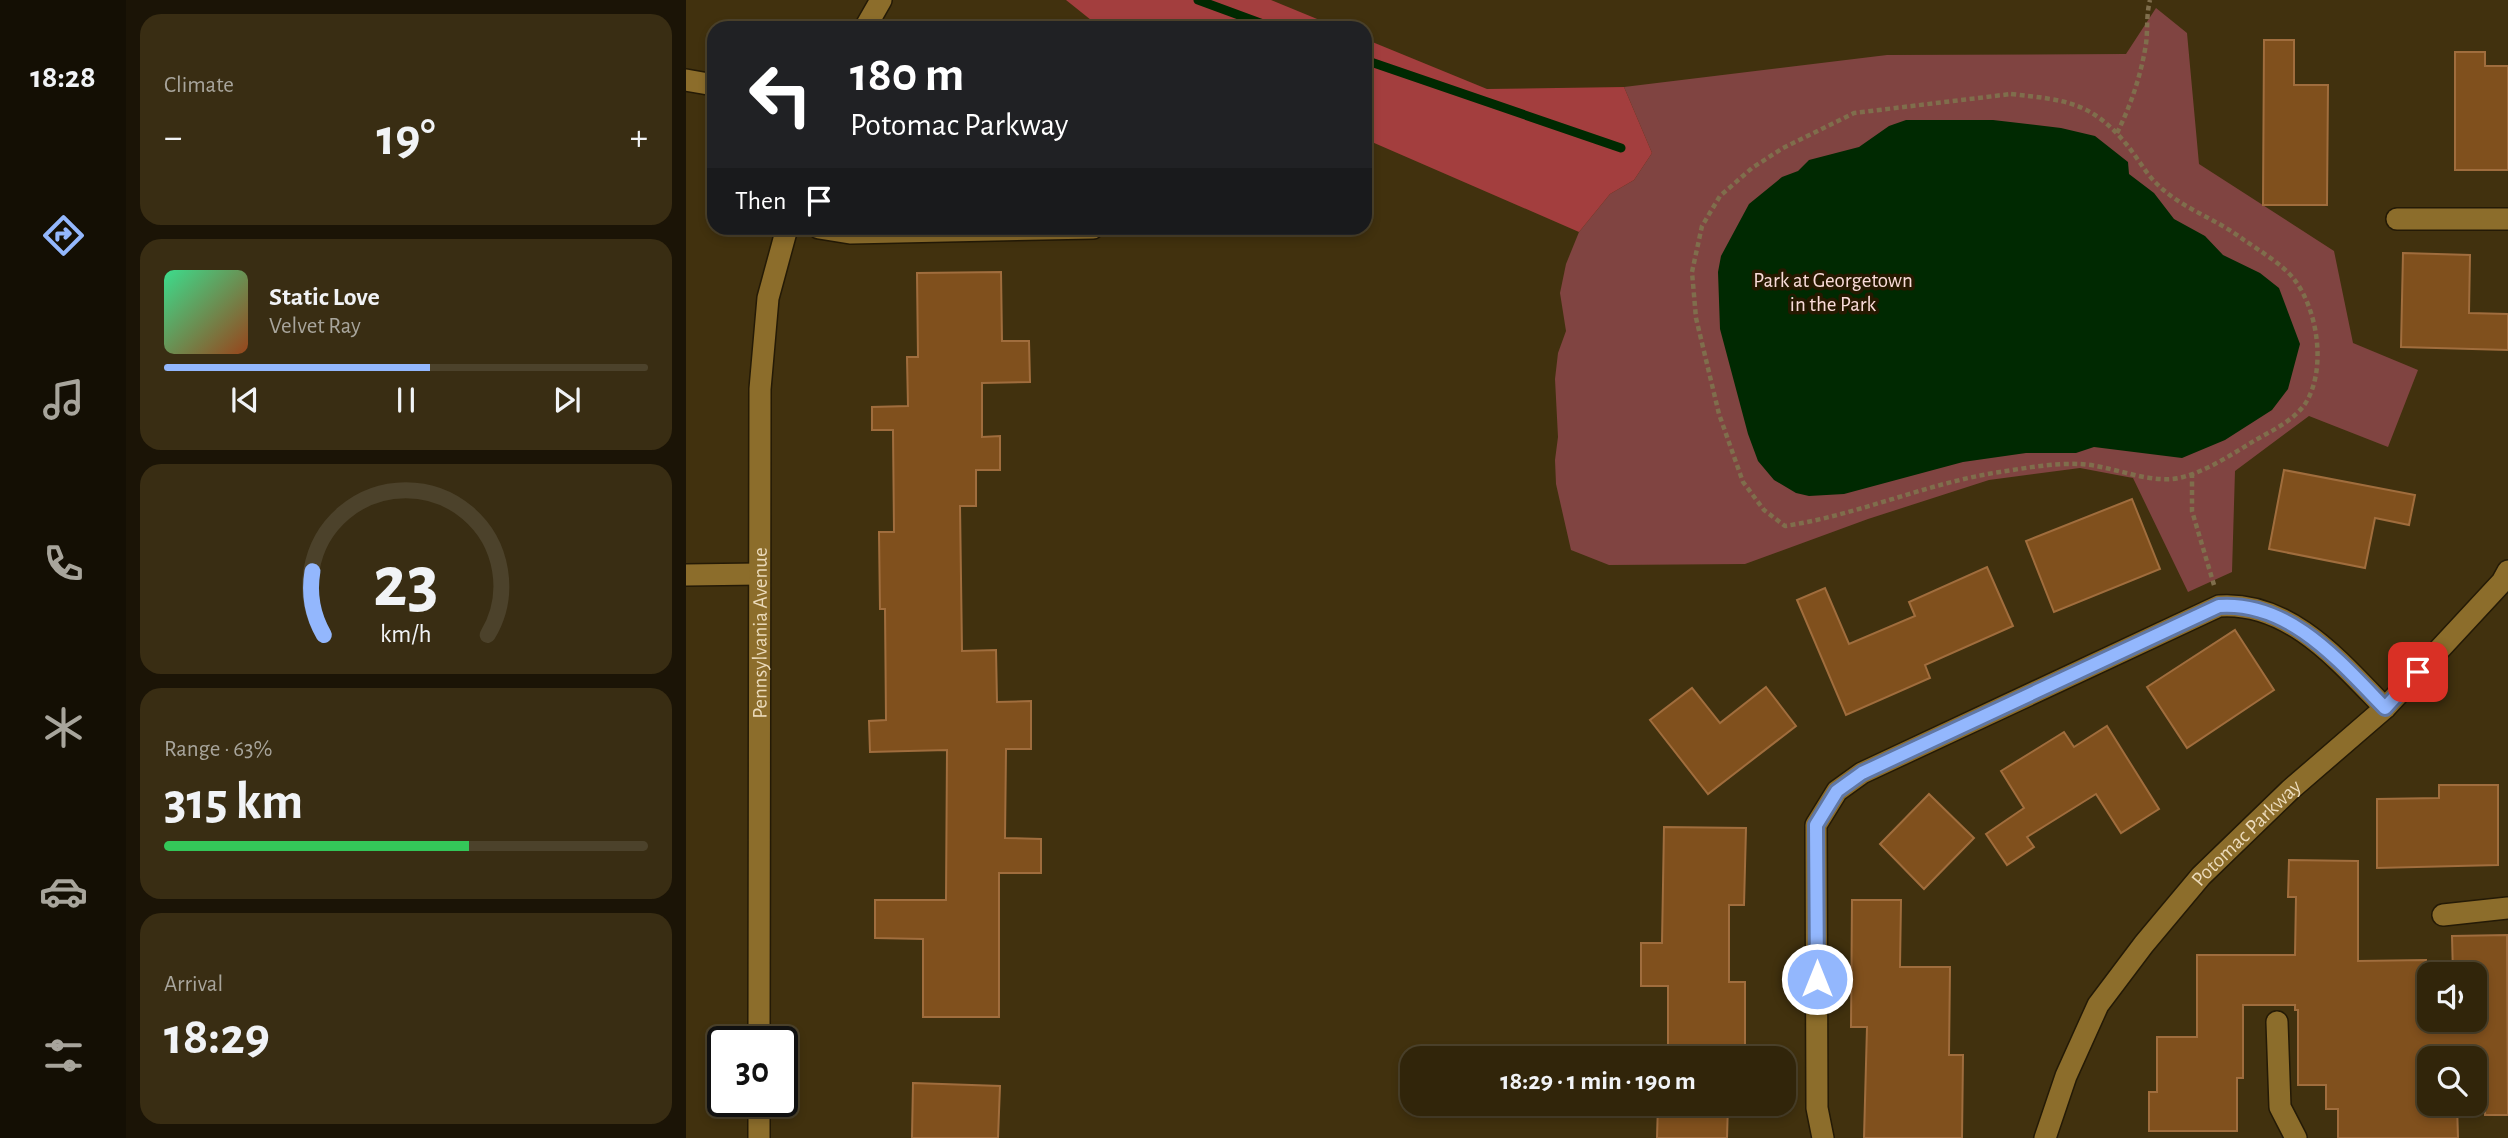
<!DOCTYPE html>
<html lang="en">
<head>
<meta charset="utf-8">
<style>
  body { margin:0; font-family:"Alegreya Sans",sans-serif; background:#392d13; color:#f1f3f6; height:100vh; display:flex; flex-direction:column; font-size:26px; white-space:nowrap }
  * { box-sizing:border-box; margin:0 }
  p { font-size:23px; color:#a8a59c }
  .icon { flex:none; width:38px; height:38px; fill:none; stroke:currentColor; stroke-width:2; stroke-linecap:round; stroke-linejoin:round }
  .map { position:relative; flex:1; overflow:hidden }
  .drawer { display:flex; flex-direction:column; gap:14px; padding:14px; background:#1b1406; width:560px }
  .drawer>* { flex:none }
  .hud { position:absolute; left:21px; top:21px; width:665px; height:214px; border-radius:21px; box-shadow:0 4px 10px #0003,0 0 0 2px #4c422b; background:#202124; color:#fff; overflow:hidden }
  .controls { position:absolute; left:1731px; top:962px; display:grid; gap:14px }
  .controls a { display:grid; place-items:center; width:70px; height:70px; border-radius:14px; background:#31250a; box-shadow:0 4px 10px #0003,0 0 0 2px #4c422b; font-size:35px }
  .speed { position:absolute; left:21px; top:1026px; display:flex; gap:14px; font-size:35px; font-weight:700; text-align:center }
  .speed>* { display:grid; place-content:center; width:91px; height:91px; border-radius:50%; background:#31250a; box-shadow:0 4px 10px #0003,0 0 0 2px #4c422b; line-height:1 }
  .speed .limit { border:4px solid #111; border-radius:10px; background:#fff; color:#111 }
  .pin { position:absolute; display:grid; place-items:center; width:60px; height:60px; color:#fff; margin:-30px; border-radius:14px; box-shadow:0 4px 10px #0006 }
  .me { position:absolute; width:77px; margin:-38px; rotate:0deg; stroke-linejoin:round; filter:drop-shadow(0 0 5px #0008) }
  .turn { display:flex; align-items:center; gap:24px; height:147px; padding:0 28px; font-size:32px }
  .turn .icon { width:91px; height:91px; stroke-width:2.5 }
  .turn b { display:block; font-size:49px; line-height:60px }
  .then { display:flex; align-items:center; height:66px; padding:0 28px; background:#0003; gap:14px; font-size:26px }
  .big { font-size:52px; font-weight:600; line-height:1.1 }
  .drawer .widget { flex:1; display:flex; flex-direction:column; justify-content:center; gap:10px; min-width:0; padding:0 24px; border-radius:21px; background:#392d13 }
  .drawer .dial { align-items:center; gap:0 }
  .dial svg { height:182px; overflow:visible; fill:none; stroke:#4c422b; stroke-width:7; stroke-linecap:round; text-anchor:middle }
  .dial text { fill:#f1f3f6; stroke:none }
  .song { display:flex; align-items:center; gap:21px }
  .cover { width:84px; height:84px; border-radius:10px; background:linear-gradient(135deg,hsl(150 70% 55%),hsl(20 70% 35%)) }
  .played { height:7px; border-radius:4px; background:linear-gradient(90deg,#93b7fd 55%,#4c422b 55%) }
  .keys { display:flex; justify-content:space-around; direction:ltr }
  .heat { display:flex; justify-content:space-between; align-items:center; font-size:38px; direction:ltr }
  .charge { height:10px; border-radius:5px; background:linear-gradient(90deg,#34c759 63%,#4c422b 0) }
  .trip { position:absolute; left:714px; top:1046px; width:396px; height:70px; border-radius:21px; background:#31250a; box-shadow:0 4px 10px #0003,0 0 0 2px #4c422b; font-weight:600; line-height:70px; text-align:center }
  main { display:flex; flex:1; min-height:0 }
  .dock { display:flex; flex-direction:column; width:126px; justify-content:space-around; align-items:center; background:#140f04; color:#a8a59c }
  .dock .icon { width:49px; height:49px }
  .dock .current { color:#93b7fd }
  .dock b { font-size:32px; color:#f1f3f6 }
  .map>svg:first-child { display:block }
  .green { fill:#804441 }
  .forest { fill:#a33e3e }
  .water { fill:#002901 }
  .lines { fill:none; stroke-linecap:round; stroke-linejoin:round }
  .stream { stroke:#002901; stroke-width:9 }
  .building { fill:#80501d; stroke:#a06d3d; stroke-width:2 }
  .minor-casing { stroke:#241a06; stroke-width:24 }
  .path { stroke:#7f6e4c; stroke-width:4.5; stroke-dasharray:5 3.5; stroke-linecap:butt }
  .minor { stroke:#8c6d2b; stroke-width:21 }
  .route-casing { stroke:#6077a4; stroke-width:18 }
  .route { stroke:#93b7fd; stroke-width:12 }
  .labels { text-anchor:middle; dominant-baseline:central; stroke-width:7; stroke-linejoin:round; paint-order:stroke }
  .park-label { font-size:21px; fill:#f9dcd9; stroke:#261900 }
  .street-label { font-size:21px; fill:#ecdbbb; stroke:#261900 }
</style>
</head>
<body>
<main>
<nav class="dock">
<b>18:28</b>
<svg class="icon current" aria-label="directions" viewBox="0 0 24 24"><path d="M12 3l9 9-9 9-9-9zM9 14v-3h6M13 9l2 2-2 2"/></svg>
<svg class="icon" aria-label="music" viewBox="0 0 24 24"><path d="M9 18V5l10-2v13"/><circle cx="6" cy="18" r="3"/><circle cx="16" cy="16" r="3"/></svg>
<svg class="icon" aria-label="phone" viewBox="0 0 24 24"><path d="M5 4h4l2 5-3 2q2 4 5 5l2-3 5 2v4C11 20 4 13 5 4z"/></svg>
<svg class="icon" aria-label="climate" viewBox="0 0 24 24"><path d="M12 3v18M4 7l16 10M4 17L20 7"/></svg>
<svg class="icon" aria-label="car" viewBox="0 0 24 24"><path d="M5 17H2v-5l4-1 3-4h7l3 4 3 1v5h-3M9 17h6M6 11h13"/><circle cx="7" cy="17" r="2"/><circle cx="17" cy="17" r="2"/></svg>
<svg class="icon" aria-label="filters" viewBox="0 0 24 24"><path d="M4 7h16M4 17h16"/><circle cx="9" cy="7" r="2"/><circle cx="15" cy="17" r="2"/></svg>
</nav>
<section class="drawer">
<div class="widget"><p>Climate</p>
<div class="heat"><a>−</a><b class="big">19°</b><a>+</a></div>
</div>
<div class="widget">
<div class="song"><i class="cover"></i><div><b>Static Love</b><p>Velvet Ray</p></div></div>
<div class="played"></div>
<div class="keys"><svg class="icon" aria-label="previous" viewBox="0 0 24 24"><path d="M18 5L8 12l10 7zM5 5v14"/></svg><svg class="icon" aria-label="pause" viewBox="0 0 24 24"><path d="M8 5v14M16 5v14"/></svg><svg class="icon" aria-label="next" viewBox="0 0 24 24"><path d="M6 5l10 7-10 7zM19 5v14"/></svg></div>
</div>
<div class="widget dial"><svg viewBox="0 0 100 80">
<path d="M14 69A42 42 0 1 1 86 69"/>
<path d="M14 69A42 42 0 0 1 9 41" stroke="#93b7fd"/>
<text x="50" y="56" font-size="32" font-weight="700">23</text>
<text x="50" y="72" font-size="11">km/h</text>
</svg></div>
<div class="widget"><p>Range · 63%</p><b class="big">315 km</b><div class="charge"></div></div>
<div class="widget"><p>Arrival</p><b class="big">18:29</b></div>
</section>
<div class="map">
<svg width="1822" height="1138" viewBox="0 0 1822 1138">
  <rect width="100%" height="100%" fill="#41310e"/>
  <polygon class="green" points="1470,8 1501,33 1513,164 1648,251 1667,343 1732,370 1702,447 1623,416 1549,471 1546,572 1502,592 1447,478 1394,468 1303,480 1182,519 1059,564 923,565 885,550 870,484 869,460 872,437 869,379 872,353 880,331 874,293 880,264 893,232 924,194 948,180 966,153 938,87 1201,55 1440,54"/>
  <g class="forest">
    <polygon points="380,0 585,0 653,28 423,28 405,20"/>
    <polygon points="679,39 801,89 938,87 966,153 948,180 924,194 893,232 679,139"/>
  </g>
  <polygon class="water" points="1220,120 1307,120 1375,128 1409,136 1442,162 1443,174 1468,193 1488,219 1519,236 1537,255 1574,273 1593,288 1614,344 1602,389 1586,410 1539,440 1496,458 1408,447 1390,453 1340,453 1277,462 1158,494 1123,496 1110,493 1088,480 1072,461 1062,434 1034,329 1032,272 1035,256 1063,204 1096,177 1112,171 1123,160 1173,147 1203,126"/>
  <g class="lines">
    <g class="stream">
      <polyline points="512,0 588,28"/>
      <polyline points="679,60 935,148"/>
    </g>
  </g>
  <g class="building">
    <polygon points="1578,40 1608,40 1608,85 1642,85 1641,205 1577,205"/>
    <polygon points="1769,52 1799,52 1799,66 1822,66 1822,170 1769,170"/>
    <polygon points="1717,253 1784,255 1783,313 1822,314 1822,350 1715,347"/>
    <polygon points="315,272 316,341 343,341 344,382 296,383 296,437 314,436 314,470 290,470 290,506 274,506 276,651 310,650 311,702 345,701 345,749 320,749 319,838 355,839 355,873 313,873 313,1017 237,1017 237,939 189,938 189,900 260,900 261,750 184,752 183,721 200,720 199,609 194,609 193,532 208,532 207,430 186,430 186,407 222,406 221,357 232,357 231,273"/>
    <polygon points="1598,470 1729,495 1723,525 1689,518 1679,568 1583,549"/>
    <polygon points="1446,499 1474,569 1368,612 1340,541"/>
    <polygon points="1301,567 1327,626 1239,665 1244,678 1160,715 1111,600 1139,588 1163,644 1229,616 1223,602"/>
    <polygon points="1549,630 1588,690 1501,748 1461,687"/>
    <polygon points="1080,687 1110,726 1022,794 964,720 1006,688 1034,723"/>
    <polygon points="1421,726 1473,809 1435,833 1410,794 1341,837 1348,847 1321,865 1300,834 1338,808 1315,771 1378,732 1388,747"/>
    <polygon points="1753,785 1812,785 1812,865 1691,868 1691,799 1753,798"/>
    <polygon points="1243,794 1288,838 1238,889 1194,844"/>
    <polygon points="978,827 1060,828 1058,905 1043,905 1043,982 1059,982 1059,1053 982,1053 982,986 955,986 955,943 976,943"/>
    <polygon points="1603,860 1672,861 1672,961 1740,960 1741,1020 1788,1020 1788,975 1767,975 1766,936 1821,935 1822,1115 1799,1115 1799,1059 1743,1059 1743,1104 1771,1104 1772,1138 1652,1138 1652,1109 1640,1109 1640,1085 1612,1085 1612,1010 1609,1010 1609,1005 1557,1005 1557,1078 1551,1078 1551,1131 1463,1131 1463,1092 1471,1092 1471,1037 1511,1037 1511,955 1609,955 1610,897 1602,897"/>
    <polygon points="1166,900 1215,900 1214,967 1264,967 1263,1055 1277,1055 1276,1138 1178,1138 1181,1027 1165,1027"/>
    <polygon points="227,1083 314,1086 312,1138 226,1138"/>
    <polygon points="972,1104 1042,1104 1041,1138 971,1138"/>
  </g>
  <g class="lines">
    <defs>
      <g id="minor">
        <polyline points="179,28 195,0"/>
        <polyline points="0,80 28,85"/>
        <polyline points="1711,219 1822,219"/>
        <polyline points="133,228 164,233 407,228"/>
        <polyline points="0,575 73,574"/>
        <polyline points="1757,915 1822,908"/>
        <polyline points="1591,1022 1594,1107 1610,1138"/>
        <path id="s1" d="M73,1041l1,-652 8,-91 19,-70"/>
        <polyline points="73,1101 73,1138"/>
        <path d="M1137,1138l-6,-30 -1,-283 21,-34 25,-18 357,-167c71,-5 121,56 166,102"/>
        <path id="s2" d="M1359,1138l21,-62 32,-71 46,-61 57,-68 89,-86 95,-82 117,-126 6,-11"/>
      </g>
    </defs>
    <use href="#minor" class="minor-casing"/>
    <g class="path">
      <path d="M1325,94c53,6 80,7 116,51 10,12 18,27 29,38 24,25 61,36 88,57 16,11 38,24 50,39 24,31 33,91 11,125 -12,17 -34,27 -51,37 -22,13 -45,29 -71,36 -32,9 -71,-12 -104,-13 -25,-1 -54,4 -79,8 -73,11 -142,43 -215,54l-21,-16 -21,-28 -24,-68 -23,-96 -4,-46 10,-46 18,-30 32,-28 31,-20 71,-35z"/>
      <path d="M1431,133c14,-28 24,-58 29,-89 2,-16 0,-28 4,-44"/>
      <polyline points="1506,473 1506,511 1528,585"/>
    </g>
    <use href="#minor" class="minor"/>
  </g>
  <g class="lines">
    <defs>
      <path id="route" d="M1131,979l-1,-154 21,-34 25,-18 357,-167c71,-5 121,56 166,102l33,-36"/>
    </defs>
    <use href="#route" class="route-casing"/>
    <use href="#route" class="route"/>
  </g>
  <g class="labels">
    <g class="park-label">
      <text x="1147" y="280">Park at Georgetown<tspan x="1147" dy="24">in the Park</tspan></text>
    </g>
    <g class="street-label">
      <text stroke="none"><textPath href="#s1" startOffset="408">Pennsylvania Avenue</textPath></text>
      <text stroke="none"><textPath href="#s2" startOffset="371">Potomac Parkway</textPath></text>
    </g>
  </g>
</svg>
<div class="controls">
<a><svg class="icon" aria-label="sound" viewBox="0 0 24 24"><path d="M4 9h4l5-4v14l-5-4H4zM17 9q2 3 0 6"/></svg></a>
<a><svg class="icon" aria-label="search" viewBox="0 0 24 24"><circle cx="10" cy="10" r="6"/><path d="M15 15l6 6"/></svg></a>
</div>
<div class="speed"><div class="limit">30</div></div>
<div class="pin" style="left:1732px;top:672px;background:#d93025"><svg class="icon" aria-label="arrive" viewBox="0 0 24 24"><path d="M6 21V4h12l-3 4 3 4H6"/></svg></div>
<svg class="me" style="left:1131px;top:979px" viewBox="-20 -20 40 40"><circle r="17" fill="#93b7fd" stroke="#fff" stroke-width="3"/><path d="M0-11L8 9 0 5-8 9z" fill="#fff"/></svg>
<div class="trip">18:29 · 1 min · 190 m</div>
<div class="hud">
<div class="turn"><svg class="icon" aria-label="left" viewBox="0 0 24 24"><path d="M17 20v-9H6M10 6l-5 5 5 5"/></svg><div><b>180 m</b>Potomac Parkway</div></div>
<div class="then">Then<svg class="icon" aria-label="arrive" viewBox="0 0 24 24"><path d="M6 21V4h12l-3 4 3 4H6"/></svg></div>
</div>
</div>
</main>
</body>
</html>
